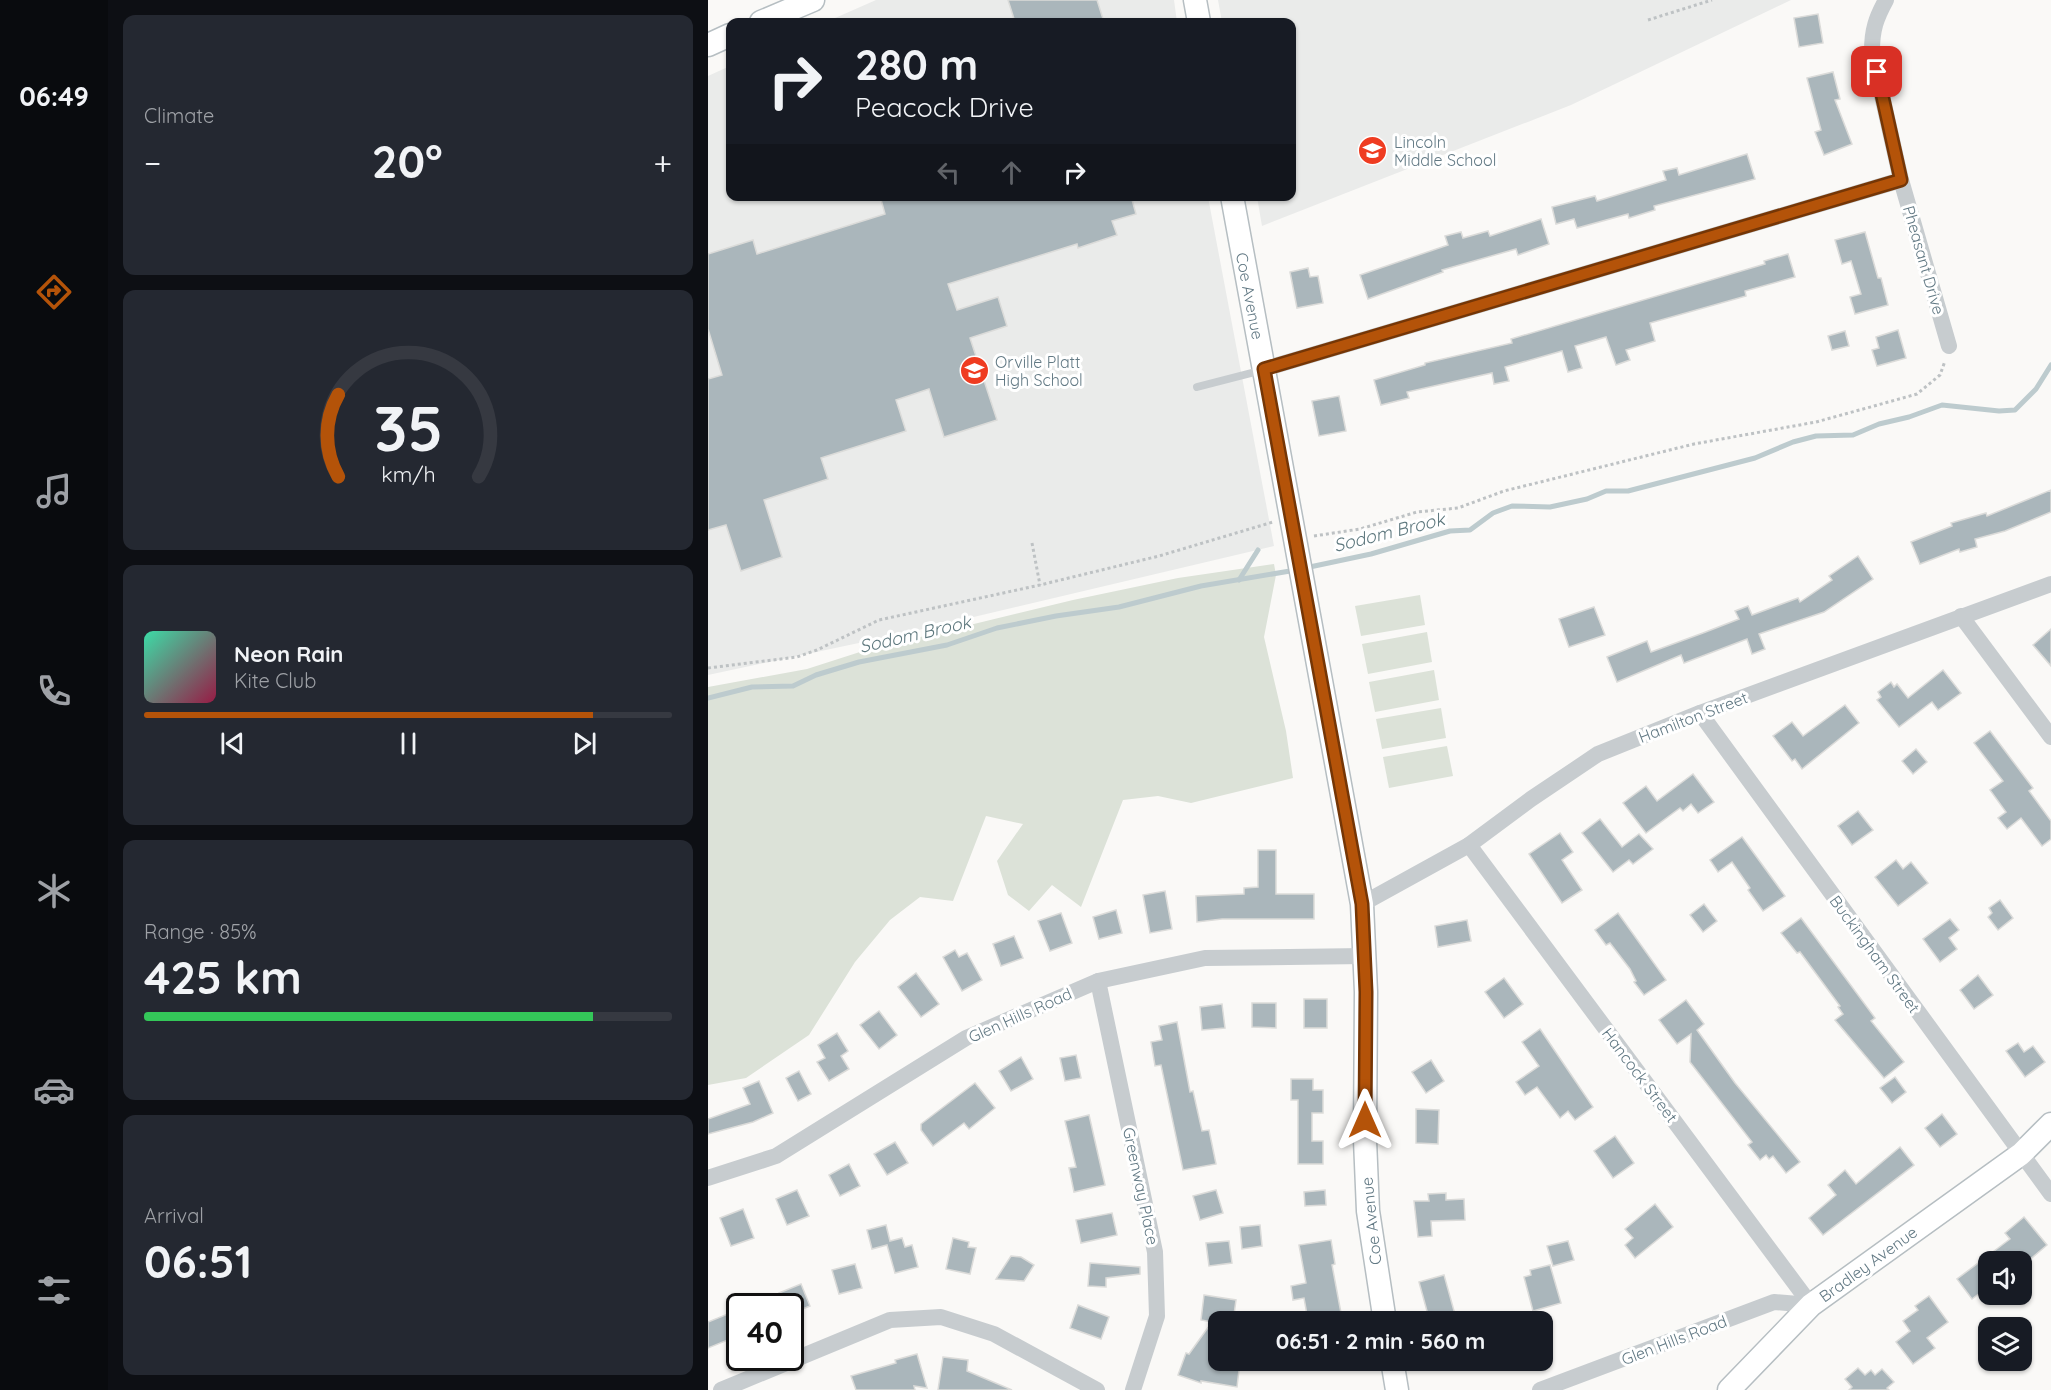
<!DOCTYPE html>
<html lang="en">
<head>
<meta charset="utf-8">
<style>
  body { margin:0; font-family:Quicksand,sans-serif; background:#242831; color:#f1f3f6; height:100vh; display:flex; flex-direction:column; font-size:22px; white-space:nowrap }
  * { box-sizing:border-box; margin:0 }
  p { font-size:20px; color:#9ea1a6 }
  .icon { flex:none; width:33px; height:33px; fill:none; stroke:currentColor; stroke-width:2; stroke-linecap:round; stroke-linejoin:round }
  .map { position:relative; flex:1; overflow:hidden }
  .drawer { display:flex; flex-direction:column; gap:15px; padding:15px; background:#0d0f14; width:600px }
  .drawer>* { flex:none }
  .hud { position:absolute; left:18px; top:18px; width:570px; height:183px; border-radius:12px; box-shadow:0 2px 4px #0004; background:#171b24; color:#f1f3f6; overflow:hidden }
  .tools { position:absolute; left:1270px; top:1251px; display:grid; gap:12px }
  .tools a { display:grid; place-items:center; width:54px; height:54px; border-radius:12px; background:#171b24; box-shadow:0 2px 4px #0004; font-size:30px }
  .speed { position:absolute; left:18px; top:1293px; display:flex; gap:12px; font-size:30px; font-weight:700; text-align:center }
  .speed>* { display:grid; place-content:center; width:78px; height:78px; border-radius:50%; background:#171b24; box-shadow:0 2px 4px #0004; line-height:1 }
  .speed .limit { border:3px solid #111; border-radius:9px; background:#fff; color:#111 }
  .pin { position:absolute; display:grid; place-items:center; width:51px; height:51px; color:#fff; margin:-26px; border-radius:12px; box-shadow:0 3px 9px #0006 }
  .me { position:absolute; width:66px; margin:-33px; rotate:0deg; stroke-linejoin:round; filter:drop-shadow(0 0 4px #0008) }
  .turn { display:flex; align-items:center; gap:21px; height:126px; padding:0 30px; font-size:27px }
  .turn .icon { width:78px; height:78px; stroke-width:2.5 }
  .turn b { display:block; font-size:42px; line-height:51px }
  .lanes { display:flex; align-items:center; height:57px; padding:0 30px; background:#0003; justify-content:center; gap:30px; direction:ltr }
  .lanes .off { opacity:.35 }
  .big { font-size:45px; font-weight:700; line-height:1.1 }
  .drawer .widget { flex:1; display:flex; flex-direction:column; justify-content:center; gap:9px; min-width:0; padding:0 21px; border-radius:12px; background:#242831 }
  .drawer .dial { align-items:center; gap:0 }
  .dial svg { height:156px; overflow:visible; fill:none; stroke:#363941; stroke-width:7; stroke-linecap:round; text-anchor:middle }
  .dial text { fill:#f1f3f6; stroke:none }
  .song { display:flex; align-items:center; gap:18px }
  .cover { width:72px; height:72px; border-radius:9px; background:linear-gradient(135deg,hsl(160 70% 55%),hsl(340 70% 35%)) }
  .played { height:6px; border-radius:3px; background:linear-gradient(90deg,#b45309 85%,#363941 85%) }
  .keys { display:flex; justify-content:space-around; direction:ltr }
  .heat { display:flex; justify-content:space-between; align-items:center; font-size:33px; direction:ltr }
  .charge { height:9px; border-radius:4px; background:linear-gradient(90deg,#34c759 85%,#363941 0) }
  .trip { position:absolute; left:500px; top:1311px; width:345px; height:60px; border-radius:12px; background:#171b24; box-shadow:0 2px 4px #0004; font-weight:700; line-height:60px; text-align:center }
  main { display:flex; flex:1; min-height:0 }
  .tabs { display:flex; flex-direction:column; width:108px; justify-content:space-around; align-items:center; background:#090b0e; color:#9ea1a6 }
  .tabs .icon { width:42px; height:42px }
  .tabs .on { color:#b45309 }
  .tabs b { font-size:27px; color:#f1f3f6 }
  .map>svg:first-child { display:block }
  .built { fill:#eaebea }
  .green { fill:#dce2d8 }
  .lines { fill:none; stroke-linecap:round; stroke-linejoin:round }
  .stream { stroke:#bdcbce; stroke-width:5 }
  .building { fill:#aab6bb; stroke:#dbdbd9; stroke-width:1.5 }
  .secondary-casing { stroke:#b6bec2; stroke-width:25 }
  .path { stroke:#bec2c4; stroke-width:3; stroke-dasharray:3 3; stroke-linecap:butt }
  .lane { stroke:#c7cccf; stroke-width:8 }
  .street { stroke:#c7cccf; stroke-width:16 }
  .secondary { stroke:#fff; stroke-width:22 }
  .route-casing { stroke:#753606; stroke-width:15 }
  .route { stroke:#b45309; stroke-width:10 }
  .labels { text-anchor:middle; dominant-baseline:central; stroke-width:6; stroke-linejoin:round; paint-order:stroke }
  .poi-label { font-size:16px; fill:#627984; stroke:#fff; text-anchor:start }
  .street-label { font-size:16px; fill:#627984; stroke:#fff }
  .water-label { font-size:18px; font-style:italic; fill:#5e787e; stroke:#fff }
</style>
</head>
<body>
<main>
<nav class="tabs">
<b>06:49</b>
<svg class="icon on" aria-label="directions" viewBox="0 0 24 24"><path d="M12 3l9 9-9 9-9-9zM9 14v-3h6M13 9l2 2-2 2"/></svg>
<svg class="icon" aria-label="music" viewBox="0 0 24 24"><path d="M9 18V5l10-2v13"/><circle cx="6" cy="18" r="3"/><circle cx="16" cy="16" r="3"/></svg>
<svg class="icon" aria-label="phone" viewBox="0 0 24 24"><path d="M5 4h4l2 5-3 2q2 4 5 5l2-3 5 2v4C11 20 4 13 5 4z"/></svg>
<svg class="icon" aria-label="climate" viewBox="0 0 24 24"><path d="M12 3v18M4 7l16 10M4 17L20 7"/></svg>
<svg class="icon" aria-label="car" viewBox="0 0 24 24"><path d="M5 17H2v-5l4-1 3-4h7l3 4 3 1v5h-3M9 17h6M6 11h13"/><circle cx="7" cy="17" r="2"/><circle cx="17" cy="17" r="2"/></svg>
<svg class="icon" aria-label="filters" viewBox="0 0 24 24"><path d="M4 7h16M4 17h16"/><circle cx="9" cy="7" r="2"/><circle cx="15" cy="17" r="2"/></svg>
</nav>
<section class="drawer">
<div class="widget"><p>Climate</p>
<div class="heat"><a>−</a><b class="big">20°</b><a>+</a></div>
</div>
<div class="widget dial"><svg viewBox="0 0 100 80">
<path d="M14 69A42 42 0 1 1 86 69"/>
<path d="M14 69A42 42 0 0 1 14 27" stroke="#b45309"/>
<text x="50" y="56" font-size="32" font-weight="700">35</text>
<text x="50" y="72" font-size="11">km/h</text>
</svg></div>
<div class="widget">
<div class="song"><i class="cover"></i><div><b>Neon Rain</b><p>Kite Club</p></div></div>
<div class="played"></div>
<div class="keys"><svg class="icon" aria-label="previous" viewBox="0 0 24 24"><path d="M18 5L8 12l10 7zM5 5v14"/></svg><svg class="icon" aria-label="pause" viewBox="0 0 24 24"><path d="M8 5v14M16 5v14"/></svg><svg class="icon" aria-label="next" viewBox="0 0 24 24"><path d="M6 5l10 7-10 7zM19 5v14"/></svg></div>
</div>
<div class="widget"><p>Range · 85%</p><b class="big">425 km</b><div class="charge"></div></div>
<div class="widget"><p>Arrival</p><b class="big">06:51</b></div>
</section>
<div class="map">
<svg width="1343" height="1390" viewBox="0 0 1343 1390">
  <rect width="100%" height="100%" fill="#faf9f7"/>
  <g class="built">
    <polygon points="168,0 466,0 469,22 118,22"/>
    <polygon points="510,0 1083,0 863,105 554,226 549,197 584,196 584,22 514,22"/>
    <polygon points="22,66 22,196 500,197 566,546 198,633 0,675 0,76"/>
  </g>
  <g class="green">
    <polygon points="566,564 568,575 556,637 578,731 585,778 483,803 450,796 415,800 373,907 344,885 321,911 300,895 289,861 315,824 278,816 245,901 212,897 182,920 147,962 101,1035 38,1078 0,1085 0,687 99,669 155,651 365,600 470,578"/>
    <polygon points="712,595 717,625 653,636 647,606"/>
    <polygon points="719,632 724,662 660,674 654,644"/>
    <polygon points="726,670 731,700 667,712 661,682"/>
    <polygon points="733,708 738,738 674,749 668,719"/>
    <polygon points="739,746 745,776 681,788 675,757"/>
  </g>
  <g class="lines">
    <g class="stream">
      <polyline points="597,568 663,554 742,531 762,530 785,513 804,506 842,507 879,499 898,491 920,491 1047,458 1085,442 1108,436 1145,435 1171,424 1201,417 1234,405 1291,411 1307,410 1328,389 1343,365"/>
      <polyline points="531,580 550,550"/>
      <polyline points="0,698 44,687 85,686 108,675 151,662 239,645 289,628 348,616 411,607 493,586 588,570"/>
    </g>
  </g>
  <g class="building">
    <polygon points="300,0 389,0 396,22 307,22"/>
    <polygon points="1110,14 1115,43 1091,47 1086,18"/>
    <polygon points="1125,72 1132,99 1127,100 1144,144 1116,155 1107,132 1113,130 1099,78"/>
    <polygon points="1039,154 1047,179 946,206 947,210 921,218 920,214 869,228 866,219 848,224 844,207 887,196 889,201 958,180 955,171 969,168 971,175"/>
    <polygon points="172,196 423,196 428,214 404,221 409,235 370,248 369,244 240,284 249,310 290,297 299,326 262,338 289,420 236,437 221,389 188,400 198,431 113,458 120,479 56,500 74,557 33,571 18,525 0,530 0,379 14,375 0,329 0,254 45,240 49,254 177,214"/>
    <polygon points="833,219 841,244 810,255 808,249 734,270 735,272 660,299 652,275 740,245 737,236 753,232 755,238 780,231 782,236"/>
    <polygon points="1157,232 1170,278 1173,278 1180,305 1147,314 1142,297 1153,294 1143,261 1134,264 1127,240"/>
    <polygon points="1080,254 1087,277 1037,291 1038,296 942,323 947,341 918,350 922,360 908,365 898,337 867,346 874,368 860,372 854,351 797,367 801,381 786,384 784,373 699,392 701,398 673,405 666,380 717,365 717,363 804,343 803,339 1057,264 1056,261"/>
    <polygon points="600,268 602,277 610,276 615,303 589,308 582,272"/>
    <polygon points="1190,330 1198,358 1169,366 1164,350 1171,348 1168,337"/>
    <polygon points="1137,331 1141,346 1124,350 1120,336"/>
    <polygon points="631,396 638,431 611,436 604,401"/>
    <polygon points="1343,490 1343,512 1297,531 1267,539 1269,547 1252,552 1251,549 1212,564 1203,542 1244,526 1243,523 1278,513 1279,516"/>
    <polygon points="1150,556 1165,579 1116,612 1051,634 1057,649 1044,654 1039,639 976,663 973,655 909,682 899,657 939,641 943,652 995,633 1031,619 1027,611 1040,606 1044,615 1090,598 1092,602 1124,580 1121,576"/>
    <polygon points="886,607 897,635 861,647 851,619"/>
    <polygon points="1343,629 1343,666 1325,645"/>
    <polygon points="1235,670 1253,693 1230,710 1224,702 1221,704 1191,727 1169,700 1173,697 1170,692 1183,682 1186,687 1189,684 1200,698"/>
    <polygon points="1137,705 1151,723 1094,769 1087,759 1084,761 1065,736 1084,722 1095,736"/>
    <polygon points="1282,731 1325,788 1321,791 1343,821 1343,839 1334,846 1313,818 1299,829 1290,818 1298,812 1282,790 1295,781 1266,743"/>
    <polygon points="1208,749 1219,762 1205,774 1194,761"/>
    <polygon points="985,774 1006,802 990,813 983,804 975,811 972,808 938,833 915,803 938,786 949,801"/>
    <polygon points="1150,811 1165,830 1144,845 1130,826"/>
    <polygon points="892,819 914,847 931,834 945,849 925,864 921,860 905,872 874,833"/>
    <polygon points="852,833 865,852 854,860 874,890 854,903 821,854"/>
    <polygon points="1034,837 1077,896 1055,911 1040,890 1042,888 1024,862 1010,872 1002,860"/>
    <polygon points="550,850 568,850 568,894 606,894 606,919 514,919 489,922 488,896 536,894 536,888 550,887"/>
    <polygon points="1188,860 1195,869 1203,862 1220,883 1190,906 1167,877"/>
    <polygon points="457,891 464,929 442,933 435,895"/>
    <polygon points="1292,900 1305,918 1290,930 1280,917 1284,913 1281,908"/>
    <polygon points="996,904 1009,921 995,932 982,915"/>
    <polygon points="408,910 414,933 391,939 385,917"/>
    <polygon points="353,913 364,943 342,951 330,921"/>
    <polygon points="910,913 958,980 936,995 926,982 928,981 922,969 902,943 898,945 887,930"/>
    <polygon points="1093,918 1167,1018 1163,1021 1196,1062 1176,1078 1127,1020 1135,1014 1130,1007 1132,1006 1092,952 1089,953 1073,933"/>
    <polygon points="1242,919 1251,930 1241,938 1249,949 1232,962 1215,939"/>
    <polygon points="759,920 763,941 730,947 727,926"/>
    <polygon points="306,936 315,958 293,966 285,944"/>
    <polygon points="247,950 251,957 259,953 274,980 254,991 235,957"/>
    <polygon points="208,973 231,1004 213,1017 190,987"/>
    <polygon points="1270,975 1285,995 1266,1009 1252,990"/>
    <polygon points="796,978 815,1004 796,1018 777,992"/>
    <rect x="596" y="999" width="23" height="29"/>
    <polygon points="978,1000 996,1024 989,1030 1027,1083 1092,1162 1078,1173 1065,1156 1061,1159 1058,1155 1052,1160 1040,1145 1044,1142 982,1062 983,1034 969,1044 951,1020"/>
    <polygon points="544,1003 568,1003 568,1028 544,1027"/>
    <polygon points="514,1004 517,1028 494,1030 492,1007"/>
    <polygon points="171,1011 189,1035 171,1049 152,1025"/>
    <polygon points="469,1022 482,1092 485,1091 494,1131 501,1130 508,1164 475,1170 453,1065 447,1066 443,1042 454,1040 451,1026"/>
    <polygon points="832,1029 885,1107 867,1120 860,1111 852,1118 829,1087 817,1095 808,1082 831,1066 814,1042"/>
    <polygon points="129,1033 140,1051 133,1056 141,1069 121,1081 109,1062 117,1058 110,1045"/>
    <polygon points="1310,1043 1316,1052 1325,1046 1337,1062 1317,1077 1298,1051"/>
    <polygon points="368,1055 373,1078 357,1081 352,1058"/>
    <polygon points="313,1057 325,1079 303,1091 291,1071"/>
    <polygon points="723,1060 736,1081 718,1093 704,1072"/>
    <polygon points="91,1071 103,1094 90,1101 78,1078"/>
    <polygon points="1187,1077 1198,1092 1184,1103 1172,1088"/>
    <polygon points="583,1079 605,1079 605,1090 615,1090 615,1113 604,1113 604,1141 615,1141 615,1164 590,1164 590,1100 583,1100"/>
    <polygon points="51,1081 65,1113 45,1122 0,1134 0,1119 42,1104 35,1088"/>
    <polygon points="267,1083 287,1108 261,1129 256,1123 225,1146 213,1130 213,1124"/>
    <polygon points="708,1109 731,1110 730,1144 708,1143"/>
    <polygon points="1234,1114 1249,1134 1232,1147 1217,1128"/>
    <polygon points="381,1115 397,1185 366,1192 361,1168 368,1167 357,1121"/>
    <polygon points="907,1136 926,1163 905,1178 886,1151"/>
    <polygon points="187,1142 200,1163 179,1175 166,1154"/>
    <polygon points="1192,1147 1206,1165 1115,1235 1101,1218 1128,1195 1120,1185 1137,1170 1148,1184"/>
    <polygon points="141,1164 152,1186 132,1196 121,1175"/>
    <polygon points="89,1190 101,1216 79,1225 68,1199"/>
    <polygon points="508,1190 515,1213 492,1220 485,1196"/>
    <polygon points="617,1190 618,1205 597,1206 596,1192"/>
    <polygon points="738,1193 738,1200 756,1199 757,1220 723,1221 724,1236 710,1237 706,1201 721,1201 720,1194"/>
    <polygon points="947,1204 965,1227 927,1258 917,1245 925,1238 917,1229"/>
    <polygon points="35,1209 46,1238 23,1246 12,1218"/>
    <polygon points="404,1213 409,1235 373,1243 368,1220"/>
    <polygon points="1316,1217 1339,1245 1319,1262 1281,1262 1281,1286 1264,1299 1249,1279 1302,1239 1297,1233"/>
    <polygon points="178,1225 182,1241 194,1238 197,1247 204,1245 210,1267 187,1273 179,1245 164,1249 159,1230"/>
    <polygon points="552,1225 554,1246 534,1249 532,1227"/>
    <polygon points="245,1238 261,1242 260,1247 268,1248 262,1274 238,1269"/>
    <polygon points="623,1240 627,1264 624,1265 633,1313 600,1320 596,1298 585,1300 583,1286 598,1283 591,1245"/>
    <polygon points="521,1241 524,1263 501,1266 498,1243"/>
    <polygon points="860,1241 866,1260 845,1266 839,1246"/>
    <polygon points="303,1256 313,1257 326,1265 316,1281 288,1279"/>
    <polygon points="382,1263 432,1267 432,1274 398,1278 398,1287 380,1286"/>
    <polygon points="147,1264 154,1288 131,1294 124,1270"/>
    <polygon points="842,1265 853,1303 825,1311 816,1277 823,1275 822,1270"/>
    <polygon points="736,1275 748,1318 738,1322 722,1322 711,1282"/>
    <polygon points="93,1284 102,1306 82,1314 82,1306 76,1306 71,1293"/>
    <polygon points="496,1295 528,1300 525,1322 510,1322 509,1352 504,1366 531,1370 529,1387 493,1381 493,1383 470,1375 478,1353 481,1354 504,1322 493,1320"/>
    <polygon points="1221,1296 1240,1322 1219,1338 1227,1348 1205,1364 1188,1342 1202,1331 1195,1321 1210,1310 1207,1306"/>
    <polygon points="370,1305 401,1317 393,1339 362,1328"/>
    <polygon points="32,1309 32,1335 0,1348 0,1322"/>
    <polygon points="209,1354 219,1388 206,1386 207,1390 148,1390 143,1376 188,1363 187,1360"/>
    <polygon points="235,1357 260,1360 259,1371 304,1390 230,1390"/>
    <polygon points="1150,1368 1157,1375 1163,1370 1167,1375 1174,1369 1186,1382 1179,1388 1181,1390 1141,1390 1144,1387 1137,1379"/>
  </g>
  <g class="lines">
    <defs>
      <g id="secondary">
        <polyline points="487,0 491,22"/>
        <polyline points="53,22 105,0"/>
        <polyline points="0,45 22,35"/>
        <polyline points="524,196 654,904 658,992 657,1140 660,1211 677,1322"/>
        <polyline points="684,1360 689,1390"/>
        <polyline points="1021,1390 1103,1305 1313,1154 1343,1124"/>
      </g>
    </defs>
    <use href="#secondary" class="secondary-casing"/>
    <g class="path">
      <polyline points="940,20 1004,0"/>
      <polyline points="606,536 652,529 709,512 750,508 796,491 986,444 1108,422 1166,406 1209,394 1232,375 1237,361"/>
      <polyline points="324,543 332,585"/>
      <polyline points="0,668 89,657 109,650 171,620 332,585 451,556 565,522"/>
    </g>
    <polyline class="lane" points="489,387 555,370"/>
    <g class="street">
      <path d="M1178,0c-10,18 -14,30 -14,51l29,129 48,166"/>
      <polyline points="556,369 1193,180"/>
      <polyline points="1253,616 1343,737"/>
      <polyline points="992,713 1343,1194"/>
      <polyline points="761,845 1103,1305"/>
      <polyline points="654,904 761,845 823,799 890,754 992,713 1343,584"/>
      <polyline points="390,981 447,1252 449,1316 425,1390"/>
      <polyline points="0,1178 68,1156 258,1038 390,981 497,958 657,956"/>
      <polyline points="13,1390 182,1320 233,1317 286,1334 389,1390"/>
      <polyline points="832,1390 1066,1302 1103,1305"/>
    </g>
    <use href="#secondary" class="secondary"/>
  </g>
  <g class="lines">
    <defs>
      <polyline id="route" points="657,1120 658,992 654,904 556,369 1193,180 1169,72"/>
    </defs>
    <use href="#route" class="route-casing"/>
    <use href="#route" class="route"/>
  </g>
  <defs>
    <symbol id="school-disc" viewBox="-11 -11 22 22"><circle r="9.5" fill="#ef3c21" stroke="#fff"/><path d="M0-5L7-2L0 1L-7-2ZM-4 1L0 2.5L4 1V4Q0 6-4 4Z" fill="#fff"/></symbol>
  </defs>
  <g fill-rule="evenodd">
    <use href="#school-disc" x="648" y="134" width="33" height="33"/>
    <use href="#school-disc" x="250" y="354" width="33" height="33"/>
  </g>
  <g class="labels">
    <g class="poi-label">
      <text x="686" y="142">Lincoln<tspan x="686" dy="18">Middle School</tspan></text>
      <text x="287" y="362">Orville Platt<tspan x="287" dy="18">High School</tspan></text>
    </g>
    <g class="street-label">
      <text transform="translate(1216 260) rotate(74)">Pheasant Drive</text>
      <text transform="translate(542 296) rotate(79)">Coe Avenue</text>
      <text transform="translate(985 717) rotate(-21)">Hamilton Street</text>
      <text transform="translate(1167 954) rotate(54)">Buckingham Street</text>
      <text transform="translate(312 1015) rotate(-24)">Glen Hills Road</text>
      <text transform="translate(932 1075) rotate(53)">Hancock Street</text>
      <text transform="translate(433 1186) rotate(78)">Greenway Place</text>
      <text transform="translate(663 1221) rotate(-96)">Coe Avenue</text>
      <text transform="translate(1160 1264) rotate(-36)">Bradley Avenue</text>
      <text transform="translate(966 1340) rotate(-21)">Glen Hills Road</text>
    </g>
    <g class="water-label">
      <text transform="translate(681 532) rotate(-14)">Sodom Brook</text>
      <text transform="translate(207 634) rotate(-13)">Sodom Brook</text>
    </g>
  </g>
</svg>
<div class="tools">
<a><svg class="icon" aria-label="sound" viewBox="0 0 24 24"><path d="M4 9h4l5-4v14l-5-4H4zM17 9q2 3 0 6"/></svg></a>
<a><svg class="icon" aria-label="layers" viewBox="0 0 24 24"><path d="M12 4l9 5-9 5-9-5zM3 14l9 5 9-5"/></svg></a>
</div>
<div class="speed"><div class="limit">40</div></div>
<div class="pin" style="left:1169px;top:72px;background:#d93025"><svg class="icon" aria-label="arrive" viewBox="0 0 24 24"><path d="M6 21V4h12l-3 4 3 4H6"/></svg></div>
<svg class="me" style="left:657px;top:1120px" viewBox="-20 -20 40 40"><path d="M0-17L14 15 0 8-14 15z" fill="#b45309" stroke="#fff" stroke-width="4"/></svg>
<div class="trip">06:51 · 2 min · 560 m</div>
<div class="hud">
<div class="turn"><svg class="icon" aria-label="right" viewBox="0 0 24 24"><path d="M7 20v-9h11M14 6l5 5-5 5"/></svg><div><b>280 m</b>Peacock Drive</div></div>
<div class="lanes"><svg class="icon off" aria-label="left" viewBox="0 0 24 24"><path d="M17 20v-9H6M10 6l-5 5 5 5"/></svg><svg class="icon off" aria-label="ahead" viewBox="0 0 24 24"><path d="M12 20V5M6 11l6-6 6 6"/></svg><svg class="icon" aria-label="right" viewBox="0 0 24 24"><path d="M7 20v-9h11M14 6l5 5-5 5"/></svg></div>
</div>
</div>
</main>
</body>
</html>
